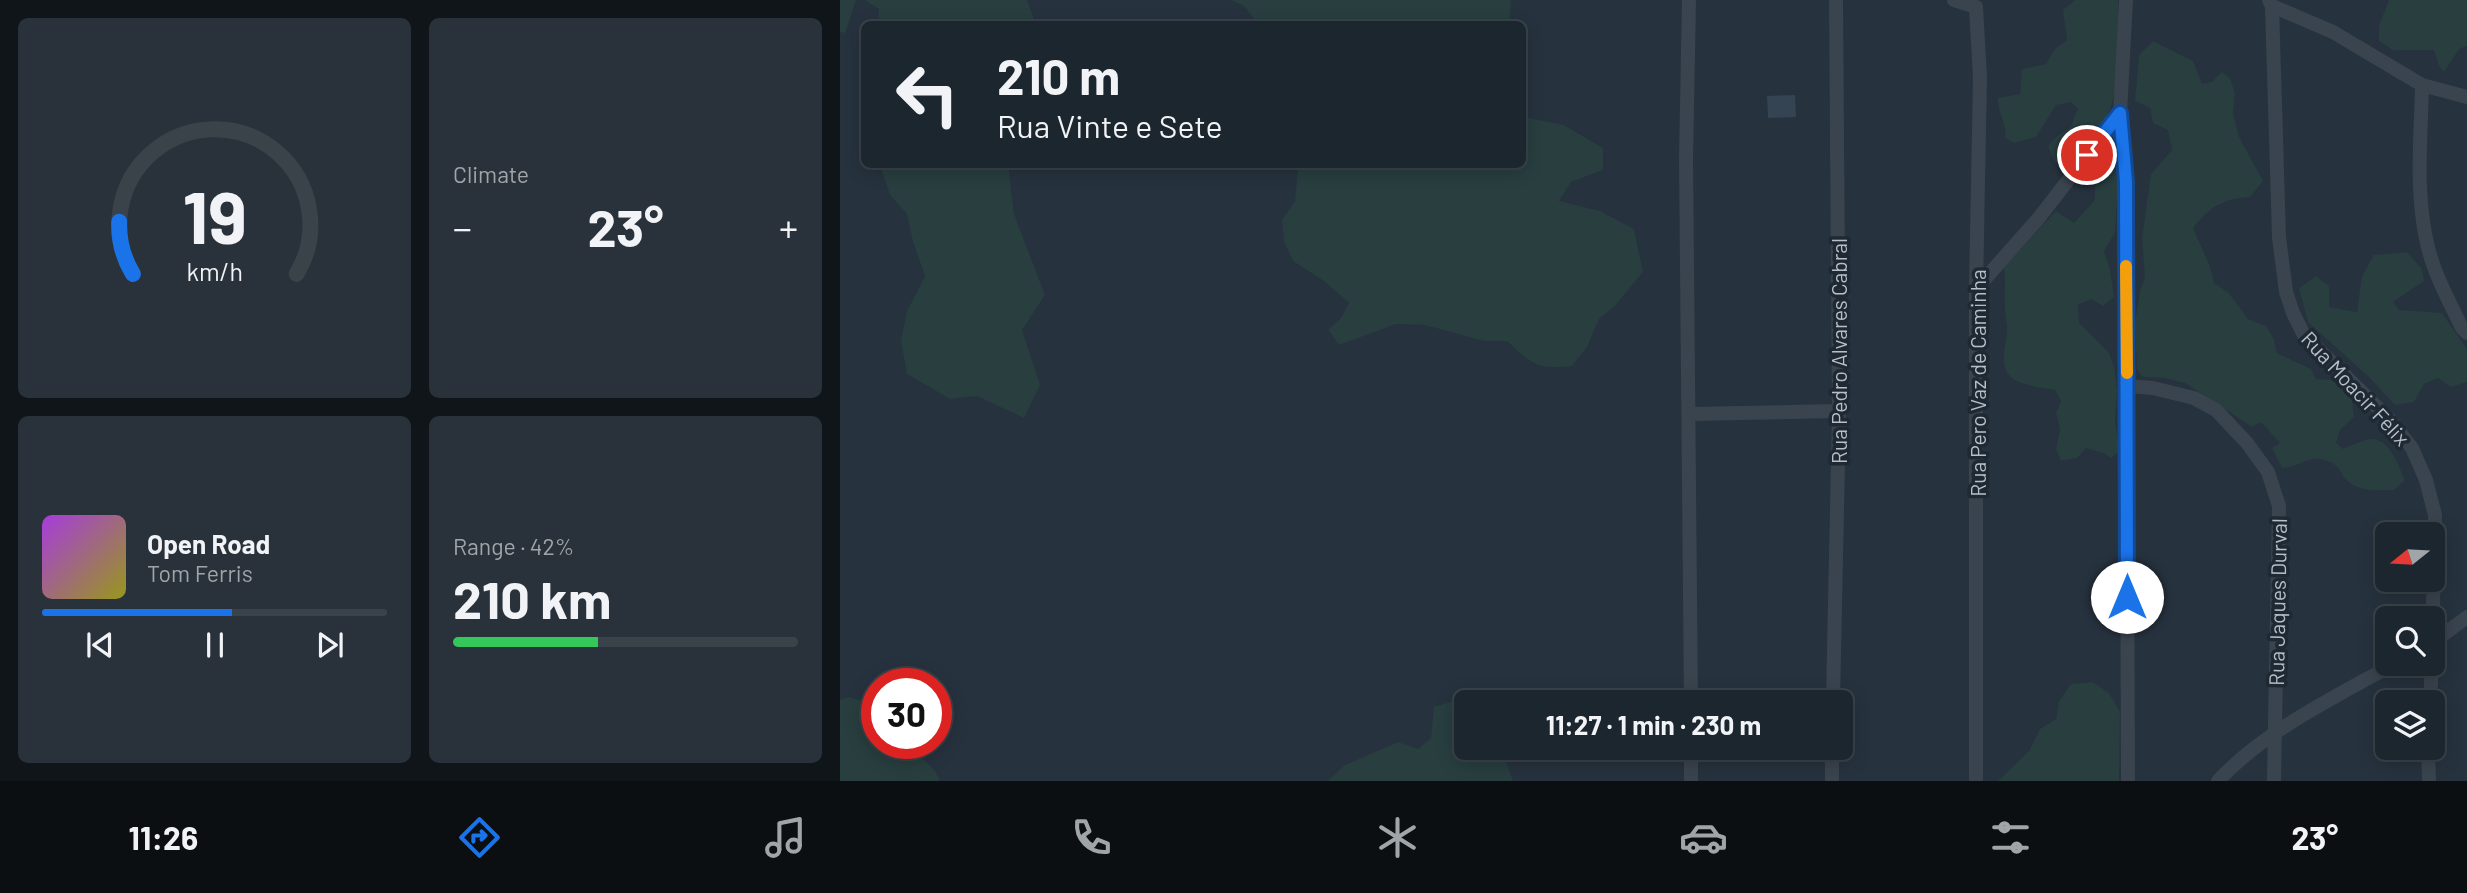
<!DOCTYPE html>
<html lang="en">
<head>
<meta charset="utf-8">
<style>
  body { margin:0; font-family:Barlow,sans-serif; background:#29323a; color:#f1f3f6; height:100vh; display:flex; flex-direction:column; font-size:26px; white-space:nowrap }
  * { box-sizing:border-box; margin:0 }
  p { font-size:23px; color:#a0a5aa }
  .icon { flex:none; width:38px; height:38px; fill:none; stroke:currentColor; stroke-width:2; stroke-linecap:round; stroke-linejoin:round }
  .map { position:relative; flex:1; overflow:hidden }
  .details { display:flex; flex-direction:column; gap:18px; padding:18px; background:#0f1519; width:840px }
  .details>* { flex:none }
  .hud { position:absolute; left:21px; top:21px; width:665px; height:147px; border-radius:10px; box-shadow:0 4px 18px #0003,0 0 0 2px #3a434a; background:#1c262e; color:#f1f3f6; overflow:hidden }
  .needle { width:46px; rotate:252deg }
  .fabs { position:absolute; left:1535px; top:522px; display:grid; gap:14px }
  .fabs a { display:grid; place-items:center; width:70px; height:70px; border-radius:10px; background:#1c262e; box-shadow:0 4px 18px #0003,0 0 0 2px #3a434a; font-size:35px }
  .speed { position:absolute; left:21px; top:668px; display:flex; gap:14px; font-size:35px; font-weight:700; text-align:center }
  .speed>* { display:grid; place-content:center; width:91px; height:91px; border-radius:50%; background:#1c262e; box-shadow:0 4px 18px #0003,0 0 0 2px #3a434a; line-height:1 }
  .speed .limit { border:10px solid #d22; background:#fff; color:#111 }
  .pin { position:absolute; display:grid; place-items:center; width:60px; height:60px; color:#fff; margin:-30px; border:4px solid #fff; border-radius:50%; box-shadow:0 2px 7px #0007 }
  .me { position:absolute; width:77px; margin:-38px; rotate:0deg; stroke-linejoin:round; filter:drop-shadow(0 0 5px #0008) }
  .turn { display:flex; align-items:center; gap:24px; height:147px; padding:0 21px; font-size:32px }
  .turn .icon { width:91px; height:91px; stroke-width:2.5 }
  .turn b { display:block; font-size:49px; line-height:60px }
  .big { font-size:52px; font-weight:700; line-height:1.1 }
  .details .card { flex:1; display:flex; flex-direction:column; justify-content:center; gap:10px; min-width:0; padding:0 24px; border-radius:10px; background:#29323a }
  .details .dial { align-items:center; gap:0 }
  .dial svg { height:182px; overflow:visible; fill:none; stroke:#3a434a; stroke-width:7; stroke-linecap:round; text-anchor:middle }
  .dial text { fill:#f1f3f6; stroke:none }
  .song { display:flex; align-items:center; gap:21px }
  .cover { width:84px; height:84px; border-radius:10px; background:linear-gradient(135deg,hsl(280 70% 55%),hsl(60 70% 35%)) }
  .played { height:7px; border-radius:4px; background:linear-gradient(90deg,#1a73e8 55%,#3a434a 55%) }
  .keys { display:flex; justify-content:space-around; direction:ltr }
  .heat { display:flex; justify-content:space-between; align-items:center; font-size:38px; direction:ltr }
  .charge { height:10px; border-radius:5px; background:linear-gradient(90deg,#34c759 42%,#3a434a 0) }
  .details .tiles { flex:1; display:grid; gap:18px; grid-template-columns:repeat(2,1fr) }
  .trip { position:absolute; left:614px; top:690px; width:399px; height:70px; border-radius:10px; background:#1c262e; box-shadow:0 4px 18px #0003,0 0 0 2px #3a434a; font-weight:700; line-height:70px; text-align:center }
  .dock { display:flex; height:112px; justify-content:space-around; align-items:center; background:#0b0f12; color:#a0a5aa }
  .dock .icon { width:49px; height:49px }
  .dock .on { color:#1a73e8 }
  .dock b { font-size:32px; color:#f1f3f6 }
  main { display:flex; flex:1; min-height:0 }
  .map>svg:first-child { display:block }
  .green { fill:#283e3f }
  .building { fill:#354452 }
  .lines { fill:none; stroke-linecap:round; stroke-linejoin:round }
  .street { stroke:#3a444e; stroke-width:14 }
  .route-casing { stroke:#114b97; stroke-width:18 }
  .route { stroke:#1a73e8; stroke-width:12 }
  .slow { stroke:#f59e0b; stroke-width:12 }
  .labels { text-anchor:middle; dominant-baseline:central; stroke-width:7; stroke-linejoin:round; paint-order:stroke }
  .street-label { font-size:21px; fill:#b6bfc9; stroke:#1f2933 }
</style>
</head>
<body>
<main>
<section class="details">
<div class="tiles">
<div class="card dial"><svg viewBox="0 0 100 80">
<path d="M14 69A42 42 0 1 1 86 69"/>
<path d="M14 69A42 42 0 0 1 8 46" stroke="#1a73e8"/>
<text x="50" y="56" font-size="32" font-weight="700">19</text>
<text x="50" y="72" font-size="11">km/h</text>
</svg></div>
<div class="card"><p>Climate</p>
<div class="heat"><a>−</a><b class="big">23°</b><a>+</a></div>
</div>
<div class="card">
<div class="song"><i class="cover"></i><div><b>Open Road</b><p>Tom Ferris</p></div></div>
<div class="played"></div>
<div class="keys"><svg class="icon" aria-label="previous" viewBox="0 0 24 24"><path d="M18 5L8 12l10 7zM5 5v14"/></svg><svg class="icon" aria-label="pause" viewBox="0 0 24 24"><path d="M8 5v14M16 5v14"/></svg><svg class="icon" aria-label="next" viewBox="0 0 24 24"><path d="M6 5l10 7-10 7zM19 5v14"/></svg></div>
</div>
<div class="card"><p>Range · 42%</p><b class="big">210 km</b><div class="charge"></div></div>
</div>
</section>
<div class="map">
<svg width="1627" height="781" viewBox="0 0 1627 781">
  <rect width="100%" height="100%" fill="#26323e"/>
  <g class="green">
    <polygon points="0,0 16,0 5,33 0,32"/>
    <polygon points="25,0 187,0 195,21 194,24 38,24 39,9"/>
    <polygon points="391,0 671,0 669,24 418,24 404,6"/>
    <path d="M1235,0h43c0,23 1,89 -8,109 -8,19 -29,40 -42,56l-13,-2 -7,-17 7,-8 16,-12 7,-17 -7,-7 -15,3 -20,32 -22,6 -9,-5c2,-15 -8,-25 -7,-40l22,-4 2,-25 24,-5 9,-15 12,-9 -4,-30z"/>
    <polygon points="1549,0 1627,0 1627,46 1619,49 1604,72 1599,66 1594,50 1553,50 1539,41 1539,26"/>
    <path d="M1313,41l40,20 9,23 10,-2 10,-10 8,6 5,15 -2,20 6,24 24,44 -13,16c-28,2 -40,10 -57,31l17,38 4,17 14,9 20,27 18,7 8,13 3,14 34,16 5,10 16,1 20,19 2,18 -14,13 -4,13 7,6c8,-3 19,-9 27,-10 20,-1 29,27 35,41l-11,10c-14,0 -33,2 -44,-7 -13,-10 -6,-19 -30,-24 -13,-2 -24,9 -38,9l-10,-20 8,-5 -19,-21 -9,5 -67,-44 -21,-5 -21,-1 -6,-7 -2,-47 5,-33 5,-12 -3,-40 9,-64 21,-24 -4,-20 -15,-7 -3,-15 -15,-7 4,-46z"/>
    <path d="M683,117l41,8 39,23v22l-32,12 -12,19 41,10 34,18 9,43 -29,35 -15,12 -12,28 -15,19c-34,4 -41,-2 -65,-25h-23l-59,-16 -29,-1 -57,21 -11,-15 13,-12 8,-15 -25,-22 -31,-20 -9,-19 -2,-22 13,-19 3,-33 -27,-3 251,-1z"/>
    <path d="M1265,151l6,1 7,30 -3,51 -11,18 6,18 4,28 -11,9 -12,-7 -13,6 1,18 30,30 5,13 3,24 -2,32 5,29 -9,7 -8,-5 -17,-5 -9,10 -16,3 -5,-12 4,-20 -4,-16 5,-12 -6,-11c-13,-3 -38,-4 -46,-15 -11,-14 -1,-34 -2,-48 0,-5 -2,-10 -2,-16 -1,-15 1,-28 -1,-44l52,-56 18,12 21,-23v-14l-13,-14z"/>
    <polygon points="43,165 168,165 174,214 205,295 182,330 200,385 184,418 137,396 110,399 67,374 61,341 67,311 85,276 73,242 67,214 50,195 42,172"/>
    <polygon points="1567,252 1582,269 1584,281 1553,302 1559,310 1602,313 1627,349 1627,382 1611,387 1598,378 1584,384 1574,402 1555,405 1530,378 1468,322 1459,288 1476,276 1489,286 1489,307 1517,312 1522,276 1534,255"/>
    <polygon points="1253,682 1269,693 1280,712 1279,781 1158,781 1189,751 1200,729 1216,719 1219,701 1231,684"/>
    <path d="M8,697l23,6 6,4v37h33c8,13 26,23 30,37h-100v-81z"/>
    <polygon points="613,701 626,702 626,747 669,747 666,762 673,781 488,781 505,765 558,742 578,749 591,738 594,707"/>
  </g>
  <polygon class="building" points="955,95 956,117 928,118 927,96"/>
  <g class="lines">
    <g class="street">
      <polyline points="849,0 846,159 851,702"/>
      <polyline points="1114,0 1136,7 1140,77 1136,289 1136,781"/>
      <polyline points="1286,0 1280,113 1286,182 1288,781"/>
      <polyline points="1429,0 1432,6 1439,237 1446,292 1453,313 1464,335 1550,420 1572,448 1586,480 1595,515 1592,650"/>
      <polyline points="1432,6 1493,32 1582,85 1627,97"/>
      <path d="M1582,85c-1,52 -7,107 5,158 6,29 22,58 35,85l5,5"/>
      <polyline points="1136,289 1198,219 1280,113"/>
      <polyline points="1287,386 1313,388 1329,392 1354,398 1376,410 1407,443 1428,472 1439,506 1434,781"/>
      <polyline points="849,414 999,411"/>
      <polyline points="1592,643 1627,617"/>
      <polyline points="993,702 999,411 996,0"/>
      <polyline points="1590,702 1592,663"/>
      <polyline points="851,747 851,781"/>
      <polyline points="992,747 992,781"/>
      <polyline points="1588,747 1589,781"/>
      <path d="M1378,781c46,-50 119,-85 178,-118"/>
    </g>
  </g>
  <g class="lines">
    <defs>
      <polyline id="route" points="1247,155 1280,113 1286,182 1287,597"/>
    </defs>
    <use href="#route" class="route-casing"/>
    <use href="#route" class="route"/>
    <polyline class="slow" points="1286,266 1287,373"/>
  </g>
  <g class="labels">
    <g class="street-label">
      <text transform="translate(998 351) rotate(-90)">Rua Pedro Alvares Cabral</text>
      <text transform="translate(1137 383) rotate(-90)">Rua Pero Vaz de Caminha</text>
      <text transform="translate(1516 388) rotate(47)">Rua Moacir Félix</text>
      <text transform="translate(1437 602) rotate(-89)">Rua Jaques Durval</text>
    </g>
  </g>
</svg>
<div class="fabs">
<a><svg class="needle" viewBox="-14 -14 28 28"><path d="M0-13l5 13h-10z" fill="#e53935"/><path d="M0 13l5-13h-10z" fill="#a0a5aa"/></svg></a>
<a><svg class="icon" aria-label="search" viewBox="0 0 24 24"><circle cx="10" cy="10" r="6"/><path d="M15 15l6 6"/></svg></a>
<a><svg class="icon" aria-label="layers" viewBox="0 0 24 24"><path d="M12 4l9 5-9 5-9-5zM3 14l9 5 9-5"/></svg></a>
</div>
<div class="speed"><div class="limit">30</div></div>
<div class="pin" style="left:1247px;top:155px;background:#d93025"><svg class="icon" aria-label="arrive" viewBox="0 0 24 24"><path d="M6 21V4h12l-3 4 3 4H6"/></svg></div>
<svg class="me" style="left:1287px;top:597px" viewBox="-20 -20 40 40"><circle r="19" fill="#fff"/><path d="M0-13L10 11 0 6-10 11z" fill="#1a73e8"/></svg>
<div class="trip">11:27 · 1 min · 230 m</div>
<div class="hud">
<div class="turn"><svg class="icon" aria-label="left" viewBox="0 0 24 24"><path d="M17 20v-9H6M10 6l-5 5 5 5"/></svg><div><b>210 m</b>Rua Vinte e Sete</div></div>
</div>
</div>
</main>
<nav class="dock">
<b>11:26</b>
<svg class="icon on" aria-label="directions" viewBox="0 0 24 24"><path d="M12 3l9 9-9 9-9-9zM9 14v-3h6M13 9l2 2-2 2"/></svg>
<svg class="icon" aria-label="music" viewBox="0 0 24 24"><path d="M9 18V5l10-2v13"/><circle cx="6" cy="18" r="3"/><circle cx="16" cy="16" r="3"/></svg>
<svg class="icon" aria-label="phone" viewBox="0 0 24 24"><path d="M5 4h4l2 5-3 2q2 4 5 5l2-3 5 2v4C11 20 4 13 5 4z"/></svg>
<svg class="icon" aria-label="climate" viewBox="0 0 24 24"><path d="M12 3v18M4 7l16 10M4 17L20 7"/></svg>
<svg class="icon" aria-label="car" viewBox="0 0 24 24"><path d="M5 17H2v-5l4-1 3-4h7l3 4 3 1v5h-3M9 17h6M6 11h13"/><circle cx="7" cy="17" r="2"/><circle cx="17" cy="17" r="2"/></svg>
<svg class="icon" aria-label="filters" viewBox="0 0 24 24"><path d="M4 7h16M4 17h16"/><circle cx="9" cy="7" r="2"/><circle cx="15" cy="17" r="2"/></svg>
<b>23°</b>
</nav>
</body>
</html>
